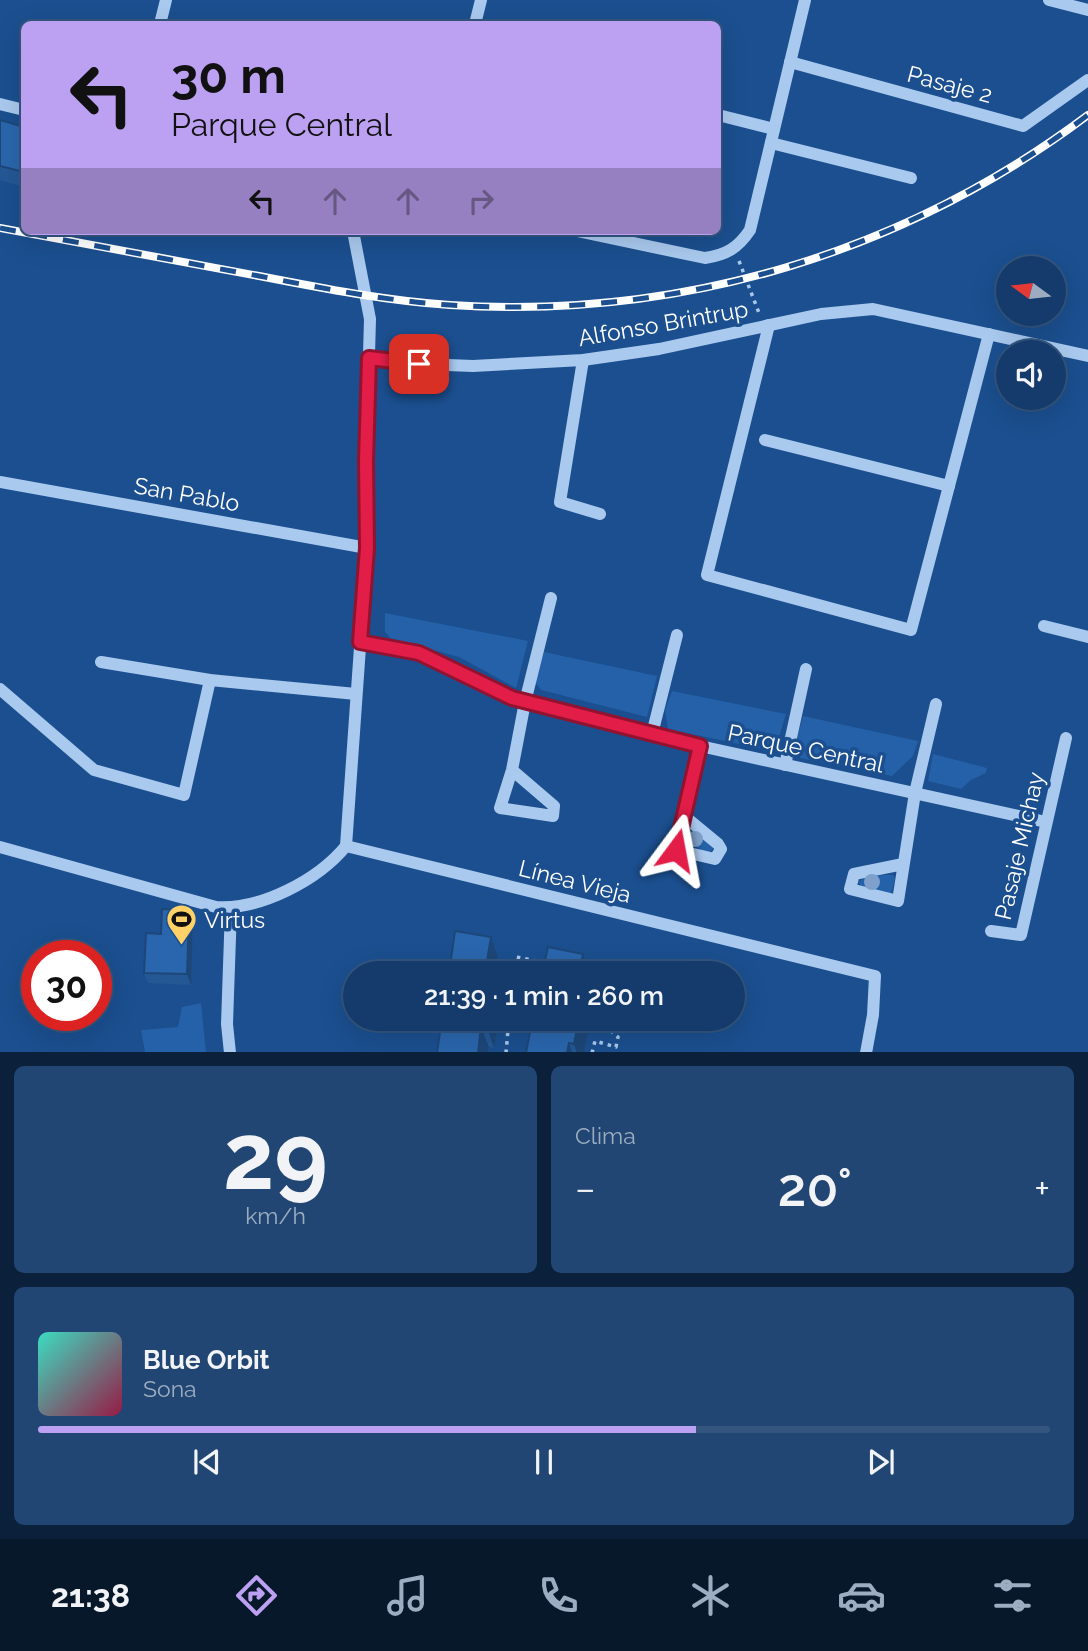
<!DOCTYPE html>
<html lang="es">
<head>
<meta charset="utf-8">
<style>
  body { margin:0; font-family:Raleway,sans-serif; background:#214673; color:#f1f3f6; height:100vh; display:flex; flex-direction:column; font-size:26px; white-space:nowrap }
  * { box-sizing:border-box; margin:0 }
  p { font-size:23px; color:#9dadc1 }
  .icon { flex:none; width:38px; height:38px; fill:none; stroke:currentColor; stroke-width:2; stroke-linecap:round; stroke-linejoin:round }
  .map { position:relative; height:1052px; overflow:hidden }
  .drawer { display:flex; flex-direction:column; gap:14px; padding:14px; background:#0b203b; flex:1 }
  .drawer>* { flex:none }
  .banner { position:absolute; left:21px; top:21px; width:700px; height:214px; border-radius:10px; box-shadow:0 7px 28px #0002,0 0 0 2px #33557e; background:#bca0f2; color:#111; overflow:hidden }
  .needle { width:46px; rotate:285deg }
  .buttons { position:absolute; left:996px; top:256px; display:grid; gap:14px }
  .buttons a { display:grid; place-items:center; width:70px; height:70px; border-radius:50%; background:#143b6b; box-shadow:0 7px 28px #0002,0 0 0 2px #33557e; font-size:35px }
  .speed { position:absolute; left:21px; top:940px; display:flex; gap:14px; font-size:35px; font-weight:700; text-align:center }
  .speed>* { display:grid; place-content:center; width:91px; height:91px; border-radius:50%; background:#143b6b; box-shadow:0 7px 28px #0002,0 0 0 2px #33557e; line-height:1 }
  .speed .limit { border:10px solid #d22; background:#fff; color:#111 }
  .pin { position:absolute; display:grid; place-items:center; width:60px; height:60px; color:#fff; margin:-30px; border-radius:14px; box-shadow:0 4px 10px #0006 }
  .me { position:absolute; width:77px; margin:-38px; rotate:13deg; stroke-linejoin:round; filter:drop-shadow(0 0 5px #0008) }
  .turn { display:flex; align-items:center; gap:24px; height:147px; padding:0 35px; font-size:32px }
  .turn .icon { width:91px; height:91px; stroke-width:2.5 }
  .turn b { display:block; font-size:49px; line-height:60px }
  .lanes { display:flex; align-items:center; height:66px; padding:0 35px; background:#0003; justify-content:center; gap:35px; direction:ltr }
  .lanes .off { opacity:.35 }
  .big { font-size:52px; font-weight:600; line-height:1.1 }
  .drawer .card { flex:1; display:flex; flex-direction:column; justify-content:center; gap:10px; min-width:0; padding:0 24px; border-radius:10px; background:#214673 }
  .drawer .dial { align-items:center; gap:0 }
  .dial b { font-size:91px; line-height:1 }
  .song { display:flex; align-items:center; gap:21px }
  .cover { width:84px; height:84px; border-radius:10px; background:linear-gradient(135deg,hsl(170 70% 55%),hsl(340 70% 35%)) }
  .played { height:7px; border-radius:4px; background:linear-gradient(90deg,#bca0f2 65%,#33557e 65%) }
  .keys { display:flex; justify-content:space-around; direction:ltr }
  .heat { display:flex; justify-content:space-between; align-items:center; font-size:38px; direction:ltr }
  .drawer .tiles { flex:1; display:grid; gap:14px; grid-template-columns:1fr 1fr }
  .card:last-child { grid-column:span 2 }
  .trip { position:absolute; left:343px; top:961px; width:402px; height:70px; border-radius:35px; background:#143b6b; box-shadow:0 7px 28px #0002,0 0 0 2px #33557e; font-weight:600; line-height:70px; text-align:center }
  .tabs { display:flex; height:112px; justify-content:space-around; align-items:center; background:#08182b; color:#9dadc1 }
  .tabs .icon { width:49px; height:49px }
  .tabs .selected { color:#bca0f2 }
  .tabs b { font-size:32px; color:#f1f3f6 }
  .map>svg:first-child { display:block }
  .green { fill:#2461a8 }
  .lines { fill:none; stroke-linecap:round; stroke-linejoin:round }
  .path { stroke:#a9c9ee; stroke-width:3.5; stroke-dasharray:3.5 5; stroke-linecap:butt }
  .minor { stroke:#a9c9ee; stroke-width:12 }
  .rail-casing { stroke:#fff; stroke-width:8 }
  .rail { stroke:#1b4f8f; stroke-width:5; stroke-dasharray:16; stroke-linecap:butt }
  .tree { fill:#7ea0ca }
  .wall { fill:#245895 }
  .shaded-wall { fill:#1d4779 }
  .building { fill:#2a66ad; stroke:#1d4779; stroke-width:2 }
  .route-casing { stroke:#92132f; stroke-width:18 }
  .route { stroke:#e11d48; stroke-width:12 }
  .labels { text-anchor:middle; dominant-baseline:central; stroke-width:7; stroke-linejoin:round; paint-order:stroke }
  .street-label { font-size:23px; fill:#fff; stroke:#1b4f8f }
  .poi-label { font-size:23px; fill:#fff; stroke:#1b4f8f; text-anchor:start }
</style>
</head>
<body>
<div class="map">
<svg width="1088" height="1053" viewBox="0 0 1088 1053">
  <rect width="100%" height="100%" fill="#1b4f8f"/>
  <g class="green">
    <polygon points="385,613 528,641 516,688 459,657 390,638 385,631"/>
    <polygon points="544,652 657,676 647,717 541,690 535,682"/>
    <polygon points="672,691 786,714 776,747 768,750 668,729 665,710"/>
    <polygon points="803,716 918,741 913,756 892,776 800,758 795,746"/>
    <polygon points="933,754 987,768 986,773 971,780 961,789 928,781"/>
    <polygon points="693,830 712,845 713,849 707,854 700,852 700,849 690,843"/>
    <polygon points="884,875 893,875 895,878 891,894 863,888 858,882 863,879"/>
    <polygon points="201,1003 206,1052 145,1052 141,1030 178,1027 182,1007"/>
  </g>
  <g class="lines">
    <g class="path">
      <polyline points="739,261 759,313"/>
      <polyline points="585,971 597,973"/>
      <polyline points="514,973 516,957 547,963"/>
      <polyline points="506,1053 509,1018"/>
      <polyline points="592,1053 595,1041 616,1047 618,1037 600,1021 628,1018"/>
    </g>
    <g class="minor">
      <polyline points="1049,0 1088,10"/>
      <polyline points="160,24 166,0"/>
      <polyline points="475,24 481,0"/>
      <polyline points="790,62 1023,126 1088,80"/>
      <polyline points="0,104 24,110"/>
      <polyline points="718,115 774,129"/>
      <polyline points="771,143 911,178"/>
      <path d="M577,231l128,27c21,-3 33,-10 45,-28l55,-230"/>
      <polyline points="769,325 707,575 911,630 949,486"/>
      <polyline points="369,358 396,363 473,366 583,360 659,349 821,314 873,309 1088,356"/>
      <polyline points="583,360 560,502 600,514"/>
      <polyline points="765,440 949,486 989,334"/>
      <polyline points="0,482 367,548"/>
      <polyline points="1044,626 1088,637"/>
      <polyline points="360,642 419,653 512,698 525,702 700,746 1046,822"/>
      <polyline points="101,662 210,680 356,694"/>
      <polyline points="0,689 94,770 184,795 210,680"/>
      <polyline points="652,734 677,635"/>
      <polyline points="785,765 806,669"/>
      <polyline points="512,770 554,806 553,816 500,808 512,770 525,702 551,598"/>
      <polyline points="684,816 718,844 721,849 715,859 676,850 700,746"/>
      <polyline points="346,846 875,976 873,1015 866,1053"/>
      <path d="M0,847l216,60c45,3 102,-27 130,-61l21,-298 -1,-87 4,-142 -17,-88"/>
      <polyline points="903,864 854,874 850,889 898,901 915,793 936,704"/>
      <polyline points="991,931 1021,935 1066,738"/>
      <polyline points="230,1053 227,1024 231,908"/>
    </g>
    <defs>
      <path id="rail" d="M0,228c86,16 172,32 259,48 63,12 127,25 191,29 230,15 454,-52 638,-190"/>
    </defs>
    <use href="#rail" class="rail-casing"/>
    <use href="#rail" class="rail"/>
  </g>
  <g class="tree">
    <circle cx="695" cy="839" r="8"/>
    <circle cx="872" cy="882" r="8"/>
  </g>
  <g class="wall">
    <polygon points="0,120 24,127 24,187 0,180"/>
    <polygon points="193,921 191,985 148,983 144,973"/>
    <polygon points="441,1018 499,1018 494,1048 489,1047 488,1053 437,1053 442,1021"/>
    <polygon points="528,1018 591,1018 584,1053 526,1053 529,1034 526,1026"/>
  </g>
  <g class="shaded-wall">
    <polygon points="189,910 193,921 191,985 187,974"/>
    <polygon points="491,937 498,958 496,973 485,973"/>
    <polygon points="583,954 590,973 579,973"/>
    <polygon points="488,1018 499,1018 494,1048 487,1027"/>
    <polygon points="579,1018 591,1018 584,1053 577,1053 574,1044"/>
    <polygon points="481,1027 489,1047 488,1053 478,1053"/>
    <polygon points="569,1043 572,1053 567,1053"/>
  </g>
  <g class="building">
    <polygon points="0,120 24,127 24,172 0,166"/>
    <polygon points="162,909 189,910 187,974 144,973 146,933 161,934"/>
    <polygon points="455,931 491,937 485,973 449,973"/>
    <polygon points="548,947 583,954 579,973 542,973"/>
    <polygon points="442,1018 488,1018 487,1027 481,1027 478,1053 437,1053"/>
    <polygon points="528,1018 579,1018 574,1044 569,1043 567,1053 526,1053 531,1027 526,1026"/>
  </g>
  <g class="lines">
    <defs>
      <polyline id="route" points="419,364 369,358 366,461 367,548 360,642 419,653 512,698 700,746 676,850"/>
    </defs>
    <use href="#route" class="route-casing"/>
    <use href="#route" class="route"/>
  </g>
  <defs>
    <symbol id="stadium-pin" viewBox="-11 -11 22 30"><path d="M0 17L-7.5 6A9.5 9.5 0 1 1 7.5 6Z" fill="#ffd166" stroke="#1b4f8f"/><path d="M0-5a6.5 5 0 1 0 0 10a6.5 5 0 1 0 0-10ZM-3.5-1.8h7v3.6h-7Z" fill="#111"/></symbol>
  </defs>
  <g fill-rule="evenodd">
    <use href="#stadium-pin" x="164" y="902" width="35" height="47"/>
  </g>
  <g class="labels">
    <g class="street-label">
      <text transform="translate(950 84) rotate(15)">Pasaje 2</text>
      <text transform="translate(663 323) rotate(-10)">Alfonso Brintrup</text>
      <text transform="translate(187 494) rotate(10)">San Pablo</text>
      <text transform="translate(806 748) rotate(12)">Parque Central</text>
      <text transform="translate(1019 846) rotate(-77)">Pasaje Michay</text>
      <text transform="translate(575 881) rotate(14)">Línea Vieja</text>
    </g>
    <g class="poi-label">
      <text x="204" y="919">Virtus</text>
    </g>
  </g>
</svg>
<div class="buttons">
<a><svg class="needle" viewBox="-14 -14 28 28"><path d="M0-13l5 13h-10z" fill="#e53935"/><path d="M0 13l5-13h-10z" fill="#9dadc1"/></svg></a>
<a><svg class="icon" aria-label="sound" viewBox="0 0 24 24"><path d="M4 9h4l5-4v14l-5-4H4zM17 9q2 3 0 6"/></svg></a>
</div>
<div class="speed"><div class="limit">30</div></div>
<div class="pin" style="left:419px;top:364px;background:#d93025"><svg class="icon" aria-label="arrive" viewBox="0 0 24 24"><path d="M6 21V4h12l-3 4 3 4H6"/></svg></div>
<svg class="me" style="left:676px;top:850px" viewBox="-20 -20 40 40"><path d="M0-17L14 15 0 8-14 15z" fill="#e11d48" stroke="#fff" stroke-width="4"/></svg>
<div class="trip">21:39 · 1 min · 260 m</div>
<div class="banner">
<div class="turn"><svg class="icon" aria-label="left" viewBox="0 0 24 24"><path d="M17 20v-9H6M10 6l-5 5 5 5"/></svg><div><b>30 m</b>Parque Central</div></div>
<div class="lanes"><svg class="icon" aria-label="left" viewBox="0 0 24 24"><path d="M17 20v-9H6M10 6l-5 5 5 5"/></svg><svg class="icon off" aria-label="ahead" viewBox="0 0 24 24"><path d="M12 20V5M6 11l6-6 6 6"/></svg><svg class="icon off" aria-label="ahead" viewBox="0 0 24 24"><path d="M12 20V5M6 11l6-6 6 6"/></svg><svg class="icon off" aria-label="right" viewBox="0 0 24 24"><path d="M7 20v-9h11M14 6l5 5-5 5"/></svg></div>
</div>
</div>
<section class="drawer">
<div class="tiles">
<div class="card dial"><b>29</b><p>km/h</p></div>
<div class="card"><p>Clima</p>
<div class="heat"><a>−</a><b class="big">20°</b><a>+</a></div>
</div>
<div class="card">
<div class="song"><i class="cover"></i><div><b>Blue Orbit</b><p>Sona</p></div></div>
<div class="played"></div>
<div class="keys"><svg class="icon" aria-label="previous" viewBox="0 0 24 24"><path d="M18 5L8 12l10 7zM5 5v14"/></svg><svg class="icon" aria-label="pause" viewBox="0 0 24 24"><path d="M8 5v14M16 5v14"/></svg><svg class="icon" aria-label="next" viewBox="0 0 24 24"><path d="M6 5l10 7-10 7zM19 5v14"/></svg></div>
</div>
</div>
</section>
<nav class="tabs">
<b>21:38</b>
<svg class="icon selected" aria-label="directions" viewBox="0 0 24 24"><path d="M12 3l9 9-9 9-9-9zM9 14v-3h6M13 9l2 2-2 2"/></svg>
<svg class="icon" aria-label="music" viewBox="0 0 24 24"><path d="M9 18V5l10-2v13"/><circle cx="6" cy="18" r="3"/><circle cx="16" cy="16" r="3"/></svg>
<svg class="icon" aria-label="phone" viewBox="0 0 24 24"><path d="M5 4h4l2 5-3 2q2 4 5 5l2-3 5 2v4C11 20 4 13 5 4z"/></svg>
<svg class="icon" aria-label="climate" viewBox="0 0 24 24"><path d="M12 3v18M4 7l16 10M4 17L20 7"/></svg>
<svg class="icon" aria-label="car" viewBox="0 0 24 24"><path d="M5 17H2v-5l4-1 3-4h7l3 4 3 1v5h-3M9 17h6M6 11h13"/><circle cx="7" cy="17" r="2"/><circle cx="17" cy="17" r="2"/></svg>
<svg class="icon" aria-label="filters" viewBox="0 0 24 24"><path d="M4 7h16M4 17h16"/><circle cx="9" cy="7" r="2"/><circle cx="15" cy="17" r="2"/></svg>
</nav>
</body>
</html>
